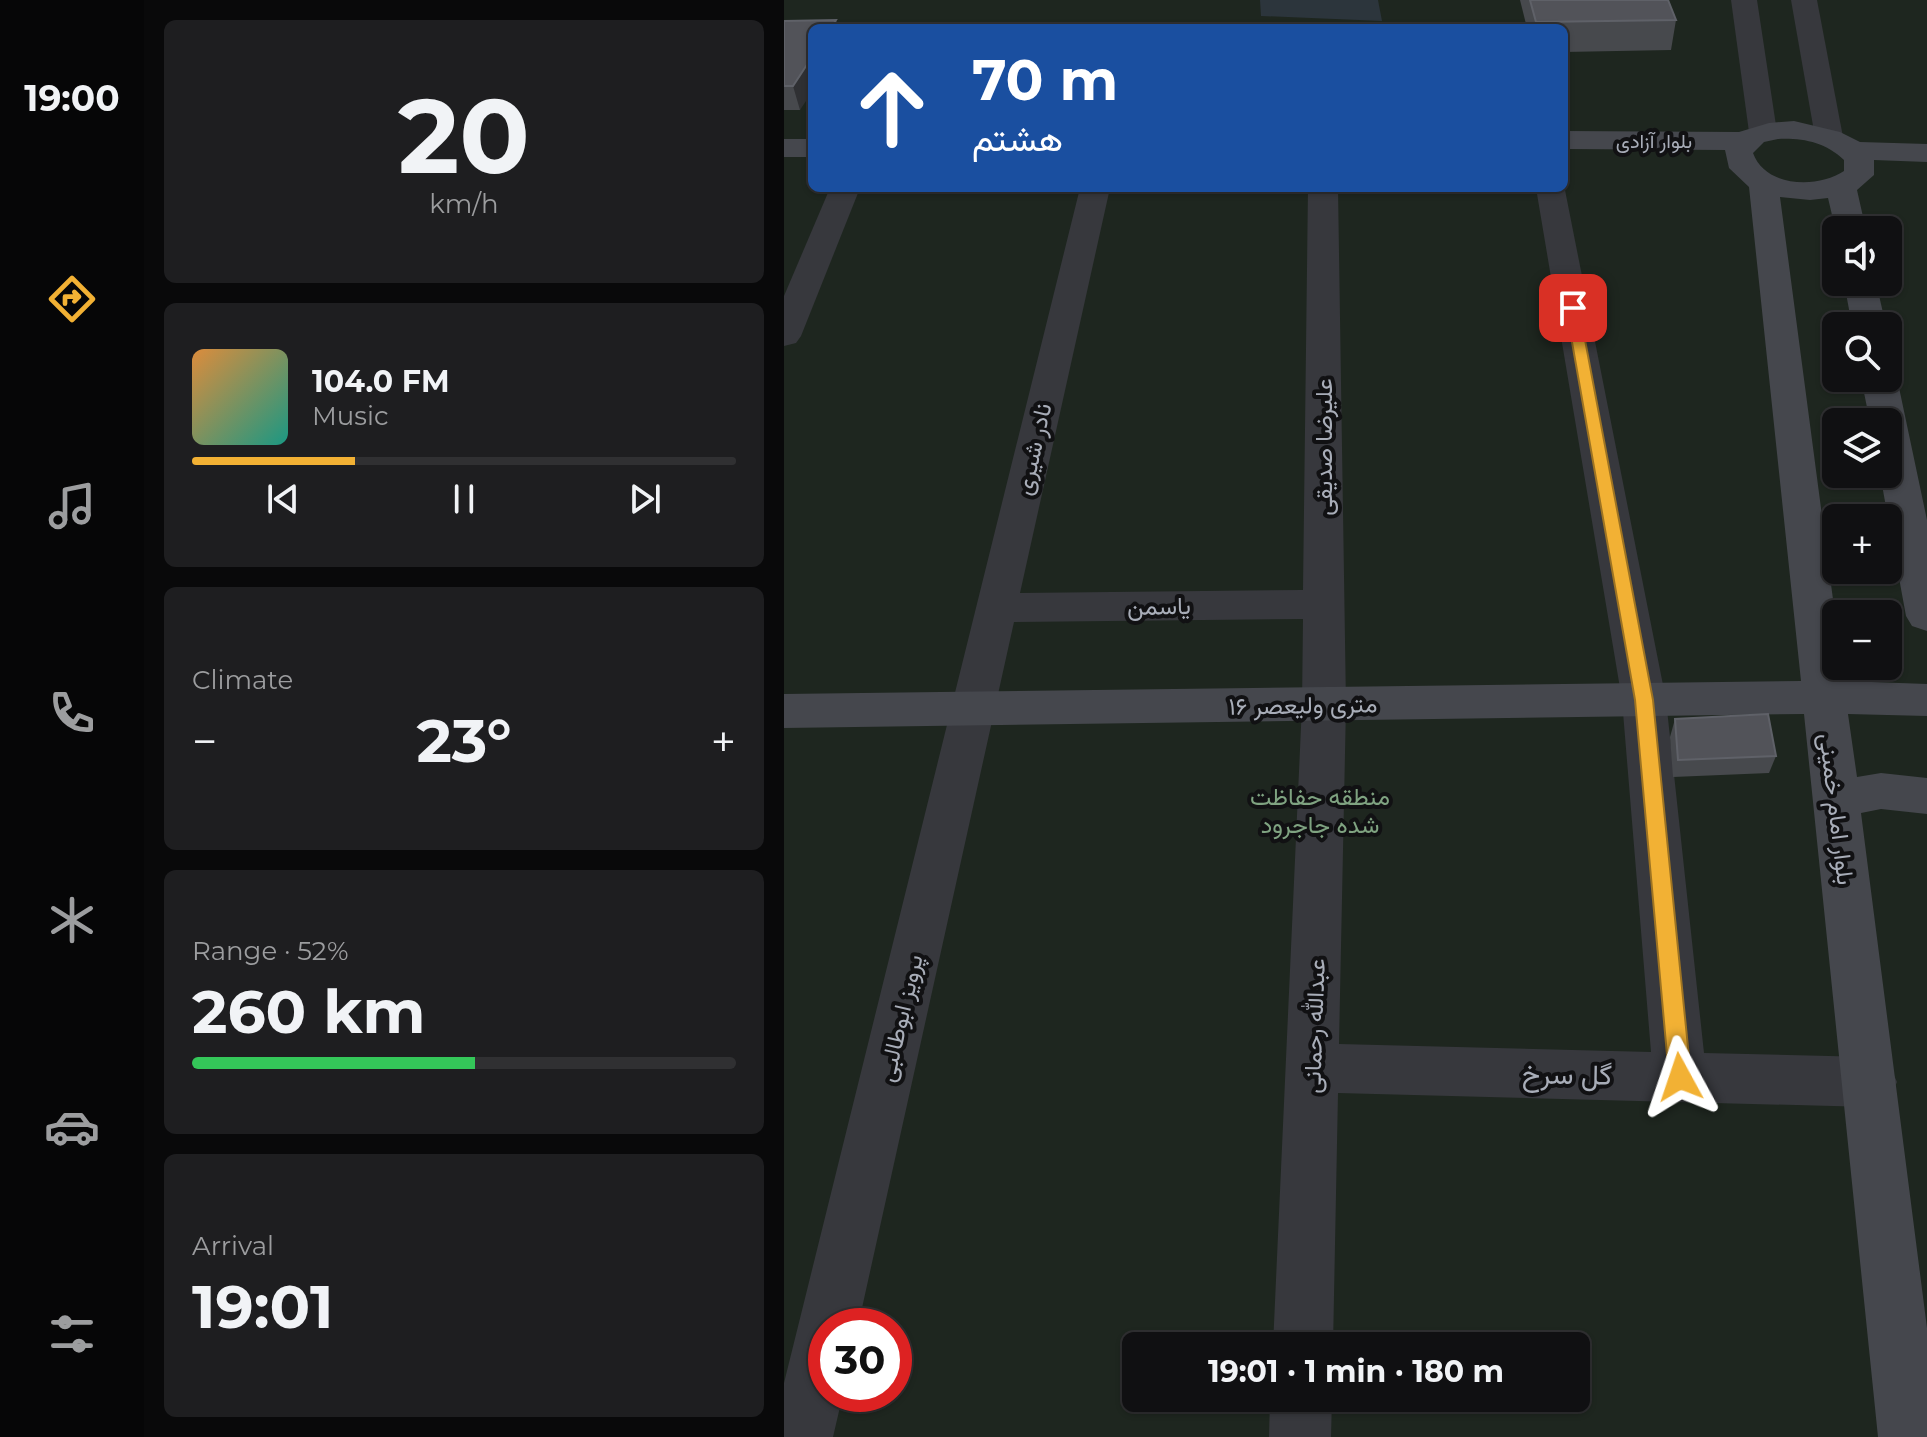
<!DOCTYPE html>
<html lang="en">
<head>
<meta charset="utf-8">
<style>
  body { margin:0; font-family:Montserrat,Vazirmatn,sans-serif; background:#1e1e20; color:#f1f3f6; height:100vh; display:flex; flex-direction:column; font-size:30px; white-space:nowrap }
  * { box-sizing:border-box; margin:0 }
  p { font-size:26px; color:#9c9d9f }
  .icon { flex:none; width:44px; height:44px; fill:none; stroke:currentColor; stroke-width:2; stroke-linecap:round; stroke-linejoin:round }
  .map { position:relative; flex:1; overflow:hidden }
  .sheet { display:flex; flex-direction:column; gap:20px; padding:20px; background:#09090a; width:640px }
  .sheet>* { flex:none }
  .banner { position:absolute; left:24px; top:24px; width:760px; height:168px; border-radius:12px; box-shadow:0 2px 6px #0004,0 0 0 2px #303032; background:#1a4fa0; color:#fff; overflow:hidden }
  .controls { position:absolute; left:1038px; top:216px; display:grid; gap:16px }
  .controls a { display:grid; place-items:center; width:80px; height:80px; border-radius:12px; background:#101012; box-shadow:0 2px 6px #0004,0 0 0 2px #303032; font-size:40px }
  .speed { position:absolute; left:24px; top:1308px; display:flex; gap:16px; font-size:40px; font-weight:700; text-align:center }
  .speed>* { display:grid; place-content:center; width:104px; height:104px; border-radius:50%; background:#101012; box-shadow:0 2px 6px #0004,0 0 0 2px #303032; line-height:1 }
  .speed .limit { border:12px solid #d22; background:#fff; color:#111 }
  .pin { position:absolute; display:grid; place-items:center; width:68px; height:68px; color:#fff; margin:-34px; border-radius:16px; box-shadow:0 4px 12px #0006 }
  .me { position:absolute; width:88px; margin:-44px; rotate:355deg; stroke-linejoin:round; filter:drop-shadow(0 0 6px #0008) }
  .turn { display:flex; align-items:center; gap:28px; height:168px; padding:0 32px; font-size:36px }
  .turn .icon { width:104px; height:104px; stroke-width:2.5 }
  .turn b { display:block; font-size:56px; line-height:68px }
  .big { font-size:60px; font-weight:700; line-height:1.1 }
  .sheet .card { flex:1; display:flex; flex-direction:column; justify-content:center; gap:12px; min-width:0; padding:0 28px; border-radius:12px; background:#1e1e20 }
  .sheet .dial { align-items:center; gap:0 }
  .dial b { font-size:104px; line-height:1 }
  .song { display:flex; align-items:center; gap:24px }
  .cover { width:96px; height:96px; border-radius:12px; background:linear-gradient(135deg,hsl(30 70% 55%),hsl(170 70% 35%)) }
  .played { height:8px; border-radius:4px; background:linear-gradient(90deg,#f2b134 30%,#303032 30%) }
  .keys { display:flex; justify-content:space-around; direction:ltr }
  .heat { display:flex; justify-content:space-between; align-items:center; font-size:44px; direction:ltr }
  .charge { height:12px; border-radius:6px; background:linear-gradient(90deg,#34c759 52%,#303032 0) }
  .trip { position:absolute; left:338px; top:1332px; width:468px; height:80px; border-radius:12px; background:#101012; box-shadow:0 2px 6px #0004,0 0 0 2px #303032; font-weight:700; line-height:80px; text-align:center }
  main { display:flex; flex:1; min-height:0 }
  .menu { display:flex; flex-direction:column; width:144px; justify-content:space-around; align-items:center; background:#060607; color:#9c9d9f }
  .menu .icon { width:56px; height:56px }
  .menu .selected { color:#f2b134 }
  .menu b { font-size:36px; color:#f1f3f6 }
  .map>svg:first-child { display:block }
  .green { fill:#1e261f; fill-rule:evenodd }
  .water { fill:#2c353c }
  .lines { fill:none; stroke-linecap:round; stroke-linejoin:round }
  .street { fill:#37383d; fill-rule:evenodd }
  .secondary { fill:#45474d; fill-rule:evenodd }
  .wall { fill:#47494d }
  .shaded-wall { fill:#2f3033 }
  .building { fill:#525359; stroke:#5f6168; stroke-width:2 }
  .route { fill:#f2b134; stroke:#9d7322; stroke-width:2 }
  .labels { text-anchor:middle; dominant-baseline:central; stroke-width:8; stroke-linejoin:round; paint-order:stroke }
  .far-street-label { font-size:20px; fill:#a8adb8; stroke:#111113 }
  .street-label { font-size:24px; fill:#a8adb8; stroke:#111113 }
  .park-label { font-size:24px; fill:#7fa381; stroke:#111113 }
  .near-street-label { font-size:28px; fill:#a8adb8; stroke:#111113 }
</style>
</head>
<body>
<main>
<nav class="menu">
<b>19:00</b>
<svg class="icon selected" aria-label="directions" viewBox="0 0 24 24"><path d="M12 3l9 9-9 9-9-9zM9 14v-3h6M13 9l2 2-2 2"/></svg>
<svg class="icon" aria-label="music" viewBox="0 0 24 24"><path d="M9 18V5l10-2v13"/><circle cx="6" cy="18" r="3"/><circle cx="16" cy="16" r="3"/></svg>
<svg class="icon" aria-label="phone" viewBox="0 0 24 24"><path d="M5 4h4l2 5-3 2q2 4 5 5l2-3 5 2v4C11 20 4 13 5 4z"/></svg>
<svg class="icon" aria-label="climate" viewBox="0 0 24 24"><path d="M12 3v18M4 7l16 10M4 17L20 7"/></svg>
<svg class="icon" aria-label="car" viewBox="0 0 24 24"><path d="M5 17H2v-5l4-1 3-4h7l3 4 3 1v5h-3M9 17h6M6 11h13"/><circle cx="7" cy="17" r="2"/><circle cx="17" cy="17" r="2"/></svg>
<svg class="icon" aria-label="filters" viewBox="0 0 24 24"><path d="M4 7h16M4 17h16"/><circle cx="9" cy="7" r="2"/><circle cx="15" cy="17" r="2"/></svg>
</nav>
<section class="sheet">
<div class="card dial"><b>20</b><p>km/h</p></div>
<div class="card">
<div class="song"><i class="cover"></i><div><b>104.0 FM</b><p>Music</p></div></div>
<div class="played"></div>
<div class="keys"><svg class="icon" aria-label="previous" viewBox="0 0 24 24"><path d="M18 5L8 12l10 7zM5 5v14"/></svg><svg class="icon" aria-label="pause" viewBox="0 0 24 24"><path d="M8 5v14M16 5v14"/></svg><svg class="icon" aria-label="next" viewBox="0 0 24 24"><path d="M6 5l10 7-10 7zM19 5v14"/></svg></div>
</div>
<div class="card"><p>Climate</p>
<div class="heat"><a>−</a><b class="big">23°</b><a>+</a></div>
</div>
<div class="card"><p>Range · 52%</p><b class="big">260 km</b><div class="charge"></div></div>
<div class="card"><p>Arrival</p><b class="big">19:01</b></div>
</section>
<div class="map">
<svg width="1143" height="1437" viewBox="0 0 1143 1437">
  <rect width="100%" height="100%" fill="#161618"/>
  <path class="green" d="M0,0h1143v1437h-1143zM28,28h752v160h-752zM1052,230h52v52h-52zM1052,326h52v52h-52zM1052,422h52v52h-52zM1052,518h52v52h-52zM1052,614h52v52h-52zM42,1326h68v68h-68zM352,1346h440v52h-440z"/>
  <polygon class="water" points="476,0 594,0 598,21 477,16"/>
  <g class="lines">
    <g class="street">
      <polygon points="947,0 973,0 993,132 989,138 979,141 969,138 965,132"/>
      <polygon points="1007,0 1033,0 1059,137 1055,143 1045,146 1035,143 1031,137"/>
      <polygon points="780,185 882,700 920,1053 1086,1057 1105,1064 1113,1082 1105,1100 1086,1107 554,1093 549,1346 489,1346 518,705 519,619 230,622 74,1326 42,1326 42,1394 59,1394 49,1437 0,1437 0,1383 296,188 326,188 236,593 519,590 524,188 554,188 562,705 555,1044 867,1052 838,700 752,188 780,188"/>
      <polygon points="46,188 76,188 17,336 12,343 0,346 0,296"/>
      <polygon points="486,1398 548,1398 547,1437 485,1437"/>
    </g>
    <g class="secondary">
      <path d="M1010,121l46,11 20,10 67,2v18l-53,-2v15l-17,15 9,40 -30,2 -8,-34 -18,2 -30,-3 56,425v44h6l2,15 83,3v32l-79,-2 9,63 24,-4 46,5v36l-46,-5 -20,4 66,515v109h-49l-74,-723 -1020,14v-34l1017,-13 -52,-494 -20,-19 -4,-18 -161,-1v-18l175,1 30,-9zM994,139c25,-1 47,3 66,21v11c-27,18 -79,16 -91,-18l11,-11z"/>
      <rect x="0" y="139" width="28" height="18"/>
      <polygon points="1060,282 1092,282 1102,326 1068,326"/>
      <polygon points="1104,370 1113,378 1143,520 1143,631 1128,626 1122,616 1096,474 1104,474 1104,422 1086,422 1077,378 1104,378"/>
    </g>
  </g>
  <g class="wall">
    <polygon points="736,0 884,0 892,20 887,50 780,52 780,28 743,28"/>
    <polygon points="52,20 55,28 28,28 16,110 0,110 0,21"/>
    <polygon points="891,719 992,756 985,773 889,777 886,737"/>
  </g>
  <g class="shaded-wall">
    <polygon points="52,20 55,28 47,28"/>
    <polygon points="28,57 28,92 16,110 9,86"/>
  </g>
  <g class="building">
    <polygon points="746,0 884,0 892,20 752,22"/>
    <polygon points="52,20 47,28 28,28 28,57 9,86 0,86 0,21"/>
    <polygon points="984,714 992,756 894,760 891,719"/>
  </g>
  <polygon class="route" points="789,304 795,308 869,700 907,1077 904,1084 896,1087 889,1084 885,1077 851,700 782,308"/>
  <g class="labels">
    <g class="far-street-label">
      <text x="870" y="141">بلوار آزادی</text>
    </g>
    <g class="street-label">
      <text transform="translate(539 447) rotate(-90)">علیرضا صدیقی</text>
      <text transform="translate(249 449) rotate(-77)">نادر شیری</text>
      <text transform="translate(375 606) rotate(-1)">یاسمن</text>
      <text transform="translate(519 705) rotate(-1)">۱۶ متری ولیعصر</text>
      <text transform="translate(1053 809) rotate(83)">بلوار امام خمینی</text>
      <text transform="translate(116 1018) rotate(-77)">پرویز ابوطالبی</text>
      <text transform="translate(530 1026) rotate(-88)">عبدالله رحمانی</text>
    </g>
    <g class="park-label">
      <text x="536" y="796">منطقه حفاظت<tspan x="536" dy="28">شده جاجرود</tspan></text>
    </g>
    <g class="near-street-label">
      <text transform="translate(783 1074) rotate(1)">گل سرخ</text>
    </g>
  </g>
</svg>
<div class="controls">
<a><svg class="icon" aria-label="sound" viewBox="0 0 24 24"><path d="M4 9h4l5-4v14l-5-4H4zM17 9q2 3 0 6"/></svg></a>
<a><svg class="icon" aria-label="search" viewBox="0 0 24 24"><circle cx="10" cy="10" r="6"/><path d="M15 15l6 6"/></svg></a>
<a><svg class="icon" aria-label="layers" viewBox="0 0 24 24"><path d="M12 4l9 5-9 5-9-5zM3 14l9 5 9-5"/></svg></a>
<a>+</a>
<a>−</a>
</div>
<div class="speed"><div class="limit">30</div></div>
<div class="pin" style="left:789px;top:308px;background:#d93025"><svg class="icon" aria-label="arrive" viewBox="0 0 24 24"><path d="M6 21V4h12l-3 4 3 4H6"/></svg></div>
<svg class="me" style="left:896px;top:1077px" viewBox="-20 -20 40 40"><path d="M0-17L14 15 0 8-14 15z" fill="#f2b134" stroke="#fff" stroke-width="4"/></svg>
<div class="trip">19:01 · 1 min · 180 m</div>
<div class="banner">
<div class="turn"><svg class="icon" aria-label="ahead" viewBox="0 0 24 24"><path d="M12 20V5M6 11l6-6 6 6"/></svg><div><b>70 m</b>هشتم</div></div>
</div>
</div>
</main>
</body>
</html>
